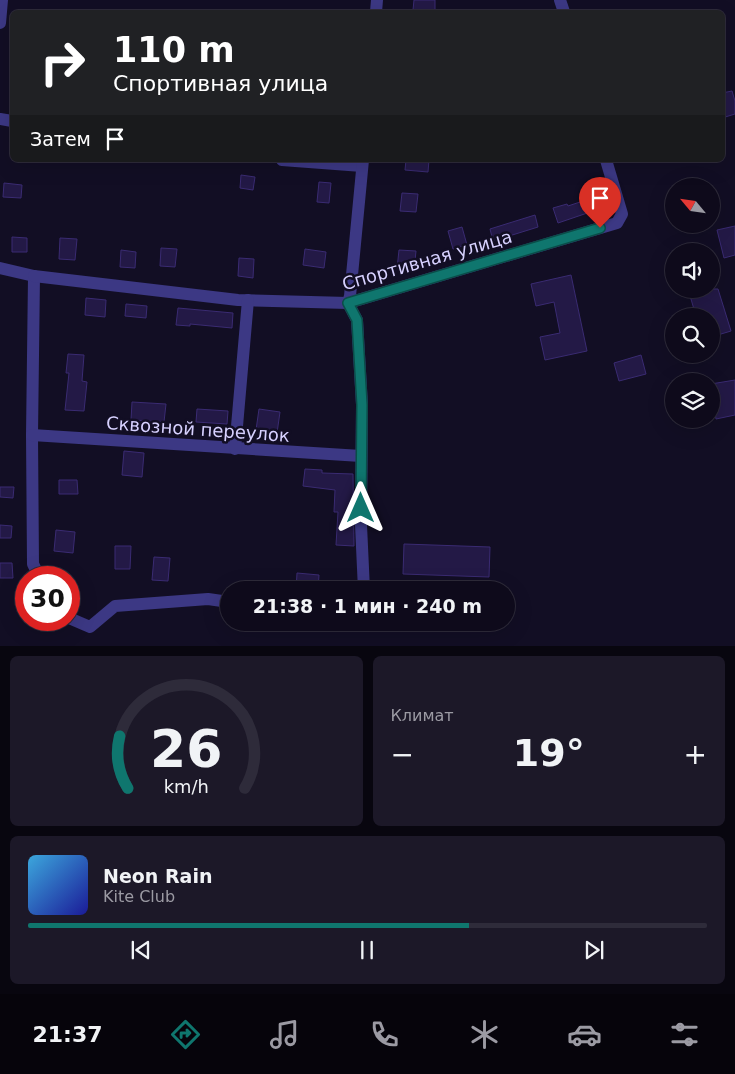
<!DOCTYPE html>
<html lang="ru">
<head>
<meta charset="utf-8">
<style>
  body { margin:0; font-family:"DejaVu Sans",sans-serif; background:#1c1828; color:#f1f3f6; height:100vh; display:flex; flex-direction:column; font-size:19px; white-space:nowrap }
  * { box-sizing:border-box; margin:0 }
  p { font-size:16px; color:#9b9aa3 }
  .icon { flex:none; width:28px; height:28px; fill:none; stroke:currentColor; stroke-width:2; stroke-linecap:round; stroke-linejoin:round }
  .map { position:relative; height:646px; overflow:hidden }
  .sheet { display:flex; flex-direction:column; gap:10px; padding:10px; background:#08060f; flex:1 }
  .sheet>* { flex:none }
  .top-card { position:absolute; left:10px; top:10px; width:715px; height:152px; border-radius:8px; box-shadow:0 5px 20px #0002,0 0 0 1px #2e2b3a; background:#202124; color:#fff; overflow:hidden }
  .needle { width:32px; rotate:299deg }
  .controls { position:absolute; left:665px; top:178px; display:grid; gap:10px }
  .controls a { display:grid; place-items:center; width:55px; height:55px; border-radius:50%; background:#0e0a1b; box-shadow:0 5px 20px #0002,0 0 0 1px #2e2b3a; font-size:25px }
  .speed { position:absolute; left:15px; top:566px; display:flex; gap:10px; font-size:25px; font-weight:700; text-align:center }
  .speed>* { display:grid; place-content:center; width:65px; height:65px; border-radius:50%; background:#0e0a1b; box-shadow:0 5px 20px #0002,0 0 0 1px #2e2b3a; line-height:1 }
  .speed .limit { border:8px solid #d22; background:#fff; color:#111 }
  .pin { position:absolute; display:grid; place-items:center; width:42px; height:42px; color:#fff; margin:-51px -21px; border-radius:50% 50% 50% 0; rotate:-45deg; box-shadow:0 0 5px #0007 }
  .pin .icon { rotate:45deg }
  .me { position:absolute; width:55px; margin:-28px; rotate:0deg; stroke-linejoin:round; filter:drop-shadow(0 0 4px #0008) }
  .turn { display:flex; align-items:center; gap:18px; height:105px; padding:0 20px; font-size:22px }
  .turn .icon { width:65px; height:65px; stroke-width:2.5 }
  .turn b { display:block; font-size:35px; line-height:42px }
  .then { display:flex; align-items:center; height:48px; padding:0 20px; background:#0003; gap:10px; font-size:19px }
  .big { font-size:38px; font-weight:800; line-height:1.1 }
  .sheet .widget { flex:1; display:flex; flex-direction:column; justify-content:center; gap:8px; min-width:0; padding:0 18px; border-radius:8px; background:#1c1828 }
  .sheet .dial { align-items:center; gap:0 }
  .dial svg { height:130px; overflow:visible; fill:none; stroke:#2e2b3a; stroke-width:7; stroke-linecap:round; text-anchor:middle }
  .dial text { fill:#f1f3f6; stroke:none }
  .song { display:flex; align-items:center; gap:15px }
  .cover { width:60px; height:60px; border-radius:8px; background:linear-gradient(135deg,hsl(200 70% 55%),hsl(240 70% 35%)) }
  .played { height:5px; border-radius:2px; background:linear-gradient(90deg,#0f766e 65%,#2e2b3a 65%) }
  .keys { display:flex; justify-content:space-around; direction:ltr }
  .heat { display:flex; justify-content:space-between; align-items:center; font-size:28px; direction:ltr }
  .sheet .tiles { flex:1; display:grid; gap:10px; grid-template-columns:1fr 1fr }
  .widget:last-child { grid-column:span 2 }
  .trip { position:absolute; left:220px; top:581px; width:295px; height:50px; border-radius:25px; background:#0e0a1b; box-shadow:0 5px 20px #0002,0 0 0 1px #2e2b3a; font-weight:800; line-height:50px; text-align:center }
  .tab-bar { display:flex; height:80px; justify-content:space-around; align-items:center; background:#06040b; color:#9b9aa3 }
  .tab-bar .icon { width:35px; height:35px }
  .tab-bar .on { color:#0f766e }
  .tab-bar b { font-size:22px; color:#f1f3f6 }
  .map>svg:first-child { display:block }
  .building { fill:#231946; stroke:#3a2b72 }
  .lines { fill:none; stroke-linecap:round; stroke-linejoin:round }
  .minor { stroke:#3c3884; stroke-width:12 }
  .route-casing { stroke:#0a4d48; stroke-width:12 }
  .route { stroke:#0f766e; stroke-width:9 }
  .labels { text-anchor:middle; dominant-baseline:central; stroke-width:5; stroke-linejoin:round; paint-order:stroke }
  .street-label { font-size:18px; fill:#d7d1ff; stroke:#120e24 }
</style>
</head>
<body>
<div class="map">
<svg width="735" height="647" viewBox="0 0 735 647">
  <rect width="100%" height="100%" fill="#120e24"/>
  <g class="building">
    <polygon points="414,0 435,0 435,12 413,10"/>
    <polygon points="732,91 735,101 735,114 722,118 722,93"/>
    <polygon points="406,160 429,160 428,172 405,170"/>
    <polygon points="241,175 255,177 253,190 240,188"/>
    <polygon points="319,182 331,183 329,203 317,202"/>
    <polygon points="4,183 22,185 21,198 3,197"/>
    <polygon points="402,193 418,194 416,212 400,211"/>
    <polygon points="601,195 605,207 558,223 553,208 567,204 568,206"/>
    <polygon points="535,215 538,227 493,241 490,229"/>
    <polygon points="735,226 735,255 724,258 717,230"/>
    <polygon points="462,227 467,245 453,249 448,231"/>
    <polygon points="12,237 27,238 27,252 12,252"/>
    <polygon points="60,238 77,239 75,260 59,259"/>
    <polygon points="161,248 177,249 175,267 160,266"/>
    <polygon points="305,249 326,252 324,268 303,265"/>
    <polygon points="121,250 136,252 135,268 120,267"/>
    <polygon points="399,250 416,251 414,271 397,269"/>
    <polygon points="239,258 254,259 253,278 238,276"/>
    <polygon points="571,275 587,351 545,360 540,337 560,333 554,302 536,306 531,284"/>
    <polygon points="688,289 718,289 731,331 711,337 711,316 696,316"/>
    <polygon points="86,298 106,300 105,317 85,315"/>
    <polygon points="126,304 147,306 146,318 125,316"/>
    <polygon points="178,308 233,313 232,328 190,324 190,326 176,325"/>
    <polygon points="68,354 84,355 82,381 87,382 84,411 65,410 69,373 66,373"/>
    <polygon points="641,355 646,374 619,381 614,363"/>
    <polygon points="735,380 735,415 716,419 711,384"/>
    <polygon points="132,402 166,404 164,422 131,420"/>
    <polygon points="197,409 228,411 227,424 196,422"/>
    <polygon points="259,409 280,412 277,433 256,430"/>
    <polygon points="124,451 144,453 142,477 122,475"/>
    <polygon points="305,469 322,470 322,473 353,474 354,546 336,545 338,512 334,512 335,490 303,486"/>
    <polygon points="59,480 77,480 78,494 59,494"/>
    <polygon points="0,487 14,487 13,498 0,497"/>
    <polygon points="0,525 12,526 11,538 0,538"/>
    <polygon points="56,530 75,532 73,553 54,551"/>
    <polygon points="404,544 490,547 489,577 403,574"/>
    <polygon points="115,546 131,546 130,569 115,569"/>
    <polygon points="154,557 170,558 168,581 152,580"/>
    <polygon points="0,563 12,563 13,578 0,578"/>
    <polygon points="297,573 319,575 318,590 296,590"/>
  </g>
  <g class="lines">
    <g class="minor">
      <polyline points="560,0 564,12"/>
      <polyline points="376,12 377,0"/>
      <polyline points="0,23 2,0"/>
      <polyline points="0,119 12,121"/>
      <polyline points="282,160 362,166"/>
      <polyline points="363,160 350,296 348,303 357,320 362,405 361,525 364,590"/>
      <polyline points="0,268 34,276 32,435 33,564 40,578"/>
      <polyline points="34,276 238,300 348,303 617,223 622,214 606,160"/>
      <polyline points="32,435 361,456"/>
      <polyline points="235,449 248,300"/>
      <polyline points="69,618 90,627 115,606 208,599 229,602"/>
    </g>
  </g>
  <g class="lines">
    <defs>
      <polyline id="route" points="361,508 362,405 357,320 348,303 600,228"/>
    </defs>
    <use href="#route" class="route-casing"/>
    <use href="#route" class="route"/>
  </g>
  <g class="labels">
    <g class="street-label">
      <text transform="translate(427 260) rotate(-16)">Спортивная улица</text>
      <text transform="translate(198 429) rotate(4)">Сквозной переулок</text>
    </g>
  </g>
</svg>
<div class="controls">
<a><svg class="needle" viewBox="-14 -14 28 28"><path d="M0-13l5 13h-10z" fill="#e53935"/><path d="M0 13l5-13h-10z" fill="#9b9aa3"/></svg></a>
<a><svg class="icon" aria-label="sound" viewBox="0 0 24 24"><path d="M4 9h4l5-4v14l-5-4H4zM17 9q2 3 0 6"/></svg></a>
<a><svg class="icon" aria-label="search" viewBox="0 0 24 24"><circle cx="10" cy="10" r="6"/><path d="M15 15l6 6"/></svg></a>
<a><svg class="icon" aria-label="layers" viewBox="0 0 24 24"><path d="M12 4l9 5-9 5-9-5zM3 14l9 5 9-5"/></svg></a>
</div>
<div class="speed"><div class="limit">30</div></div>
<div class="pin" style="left:600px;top:228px;background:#d93025"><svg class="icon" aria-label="arrive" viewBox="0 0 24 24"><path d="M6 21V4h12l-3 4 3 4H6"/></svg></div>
<svg class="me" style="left:361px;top:508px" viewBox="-20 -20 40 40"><path d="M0-17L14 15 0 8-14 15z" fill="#0f766e" stroke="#fff" stroke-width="4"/></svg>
<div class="trip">21:38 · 1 мин · 240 m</div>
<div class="top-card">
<div class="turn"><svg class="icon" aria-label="right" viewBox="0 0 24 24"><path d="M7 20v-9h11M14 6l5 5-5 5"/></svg><div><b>110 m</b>Спортивная улица</div></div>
<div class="then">Затем<svg class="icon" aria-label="arrive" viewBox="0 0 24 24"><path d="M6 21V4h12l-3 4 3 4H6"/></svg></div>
</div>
</div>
<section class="sheet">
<div class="tiles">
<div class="widget dial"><svg viewBox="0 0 100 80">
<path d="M14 69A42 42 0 1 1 86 69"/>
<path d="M14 69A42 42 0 0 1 9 37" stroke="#0f766e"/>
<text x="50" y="56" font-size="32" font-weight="700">26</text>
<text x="50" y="72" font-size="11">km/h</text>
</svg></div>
<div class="widget"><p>Климат</p>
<div class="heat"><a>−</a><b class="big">19°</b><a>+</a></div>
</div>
<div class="widget">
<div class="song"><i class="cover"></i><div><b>Neon Rain</b><p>Kite Club</p></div></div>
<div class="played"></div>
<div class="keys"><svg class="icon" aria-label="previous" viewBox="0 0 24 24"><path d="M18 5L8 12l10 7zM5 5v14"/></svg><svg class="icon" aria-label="pause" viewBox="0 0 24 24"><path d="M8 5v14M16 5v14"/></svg><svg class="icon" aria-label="next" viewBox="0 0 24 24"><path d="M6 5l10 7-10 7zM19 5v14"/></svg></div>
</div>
</div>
</section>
<nav class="tab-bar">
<b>21:37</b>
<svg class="icon on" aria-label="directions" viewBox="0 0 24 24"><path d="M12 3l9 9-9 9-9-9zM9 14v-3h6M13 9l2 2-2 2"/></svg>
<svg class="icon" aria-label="music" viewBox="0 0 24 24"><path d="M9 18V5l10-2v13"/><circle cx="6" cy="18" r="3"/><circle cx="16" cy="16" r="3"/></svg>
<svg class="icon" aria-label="phone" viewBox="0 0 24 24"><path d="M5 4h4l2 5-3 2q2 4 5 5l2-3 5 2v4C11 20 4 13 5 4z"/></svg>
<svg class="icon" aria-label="climate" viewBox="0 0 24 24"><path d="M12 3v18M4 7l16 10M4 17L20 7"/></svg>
<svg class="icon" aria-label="car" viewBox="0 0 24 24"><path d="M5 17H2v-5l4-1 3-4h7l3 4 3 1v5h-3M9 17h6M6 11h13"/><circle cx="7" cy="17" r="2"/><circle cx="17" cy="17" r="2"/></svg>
<svg class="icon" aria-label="filters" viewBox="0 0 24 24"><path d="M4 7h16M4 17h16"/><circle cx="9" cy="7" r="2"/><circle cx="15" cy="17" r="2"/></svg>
</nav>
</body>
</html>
